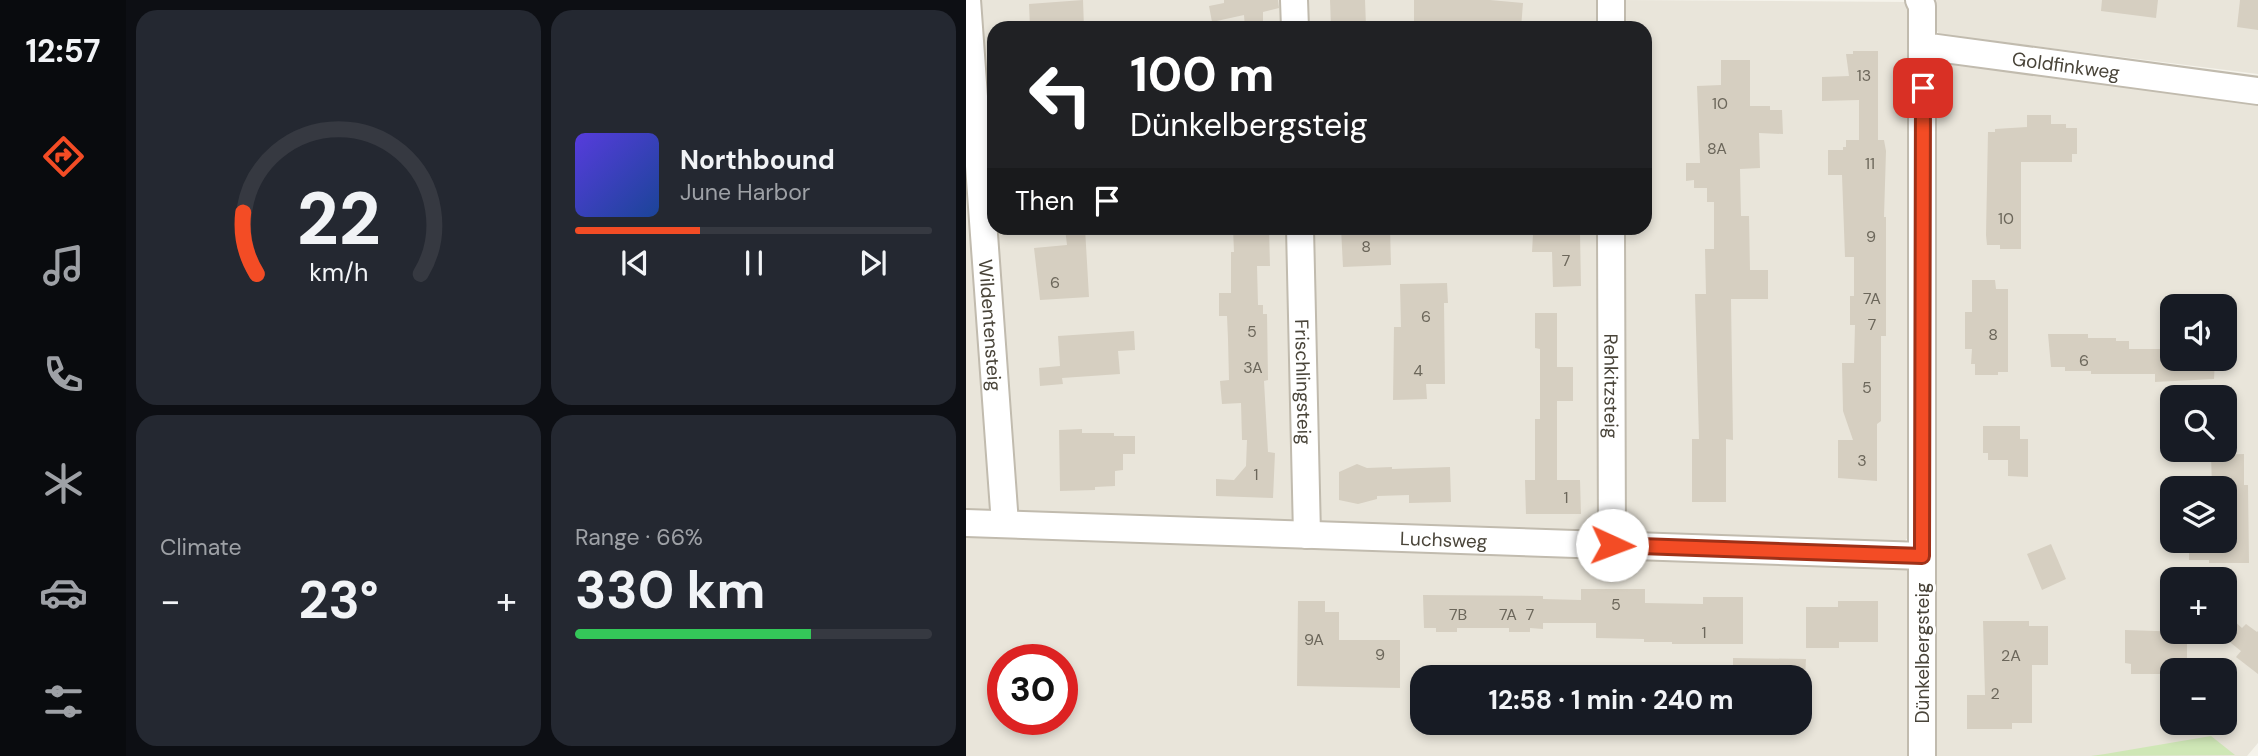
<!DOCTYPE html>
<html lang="en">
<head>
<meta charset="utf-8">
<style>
  body { margin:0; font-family:"DM Sans",sans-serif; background:#242831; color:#f1f3f6; height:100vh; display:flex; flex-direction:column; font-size:26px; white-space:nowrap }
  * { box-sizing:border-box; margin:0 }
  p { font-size:23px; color:#9ea1a6 }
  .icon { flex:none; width:38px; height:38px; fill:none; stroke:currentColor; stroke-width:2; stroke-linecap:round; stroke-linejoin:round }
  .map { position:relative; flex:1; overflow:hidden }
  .panel { display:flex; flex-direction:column; gap:10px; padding:10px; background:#0d0f14; width:840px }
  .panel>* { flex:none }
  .top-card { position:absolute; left:21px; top:21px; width:665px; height:214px; border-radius:21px; box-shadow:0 4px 10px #0003; background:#202124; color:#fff; overflow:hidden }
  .tools { position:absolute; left:1194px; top:294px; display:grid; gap:14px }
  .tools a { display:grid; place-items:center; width:77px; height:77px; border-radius:14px; background:#171b24; box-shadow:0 4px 10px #0003; font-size:35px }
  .speed { position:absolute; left:21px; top:644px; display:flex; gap:14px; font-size:35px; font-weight:700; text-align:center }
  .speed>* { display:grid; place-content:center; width:91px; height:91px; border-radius:50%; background:#171b24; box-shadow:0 4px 10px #0003; line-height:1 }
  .speed .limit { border:10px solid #d22; background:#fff; color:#111 }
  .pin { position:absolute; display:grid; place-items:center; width:60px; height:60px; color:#fff; margin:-30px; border-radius:14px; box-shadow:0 4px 10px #0006 }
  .me { position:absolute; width:77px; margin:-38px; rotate:92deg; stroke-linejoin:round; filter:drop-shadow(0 0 5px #0008) }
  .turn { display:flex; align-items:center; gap:24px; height:147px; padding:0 28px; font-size:32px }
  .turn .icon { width:91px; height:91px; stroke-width:2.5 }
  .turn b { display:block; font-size:49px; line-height:60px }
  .then { display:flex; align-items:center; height:66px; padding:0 28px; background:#0003; gap:14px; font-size:26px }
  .big { font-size:52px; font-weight:700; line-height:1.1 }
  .panel .tile { flex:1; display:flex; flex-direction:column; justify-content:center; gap:10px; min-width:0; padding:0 24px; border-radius:21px; background:#242831 }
  .panel .dial { align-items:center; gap:0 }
  .dial svg { height:182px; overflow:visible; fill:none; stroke:#363941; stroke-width:7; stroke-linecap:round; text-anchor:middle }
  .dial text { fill:#f1f3f6; stroke:none }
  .song { display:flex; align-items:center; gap:21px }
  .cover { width:84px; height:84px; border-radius:10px; background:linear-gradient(135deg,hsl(250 70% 55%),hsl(220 70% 35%)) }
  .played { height:7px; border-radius:4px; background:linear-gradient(90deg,#f34c25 35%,#363941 35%) }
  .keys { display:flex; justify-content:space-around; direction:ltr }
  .heat { display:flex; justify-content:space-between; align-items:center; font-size:38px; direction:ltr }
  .charge { height:10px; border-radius:5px; background:linear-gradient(90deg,#34c759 66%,#363941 0) }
  .panel .tiles { flex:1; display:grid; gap:10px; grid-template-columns:repeat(2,1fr) }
  .trip { position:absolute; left:444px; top:665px; width:402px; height:70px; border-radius:21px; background:#171b24; box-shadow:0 4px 10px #0003; font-weight:700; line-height:70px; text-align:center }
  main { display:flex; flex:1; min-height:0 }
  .menu { display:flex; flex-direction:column; width:126px; justify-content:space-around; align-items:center; background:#090b0e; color:#9ea1a6 }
  .menu .icon { width:49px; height:49px }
  .menu .selected { color:#f34c25 }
  .menu b { font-size:32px; color:#f1f3f6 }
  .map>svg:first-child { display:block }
  .residential { fill:#e9e5da; fill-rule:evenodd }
  .green { fill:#cfe7b6 }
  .building { fill:#d6cfc1 }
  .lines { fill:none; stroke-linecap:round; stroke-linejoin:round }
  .minor-casing { stroke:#c1bbae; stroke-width:30 }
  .minor { stroke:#fff; stroke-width:26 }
  .route-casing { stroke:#9e3118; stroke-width:18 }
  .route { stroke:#f34c25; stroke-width:12 }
  .labels { text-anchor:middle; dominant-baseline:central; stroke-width:6; stroke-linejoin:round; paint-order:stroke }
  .number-label { font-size:16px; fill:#6c675b }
  .street-label { font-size:19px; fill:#494439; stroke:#fff }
</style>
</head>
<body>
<main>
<nav class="menu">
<b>12:57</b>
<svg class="icon selected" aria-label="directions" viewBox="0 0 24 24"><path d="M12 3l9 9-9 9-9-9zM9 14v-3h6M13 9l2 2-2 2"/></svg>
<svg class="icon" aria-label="music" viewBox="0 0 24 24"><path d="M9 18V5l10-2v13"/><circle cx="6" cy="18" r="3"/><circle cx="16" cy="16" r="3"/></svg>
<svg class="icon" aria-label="phone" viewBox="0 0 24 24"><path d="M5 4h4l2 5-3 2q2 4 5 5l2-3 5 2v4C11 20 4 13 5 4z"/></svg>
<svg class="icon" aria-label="climate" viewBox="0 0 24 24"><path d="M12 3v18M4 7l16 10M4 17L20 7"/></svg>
<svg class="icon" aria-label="car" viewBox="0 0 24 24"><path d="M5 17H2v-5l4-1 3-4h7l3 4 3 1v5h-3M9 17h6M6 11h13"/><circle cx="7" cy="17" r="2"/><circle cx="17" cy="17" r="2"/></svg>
<svg class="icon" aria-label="filters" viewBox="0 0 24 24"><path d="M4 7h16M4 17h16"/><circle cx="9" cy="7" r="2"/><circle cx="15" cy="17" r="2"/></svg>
</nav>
<section class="panel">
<div class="tiles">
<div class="tile dial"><svg viewBox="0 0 100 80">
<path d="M14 69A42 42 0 1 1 86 69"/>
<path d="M14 69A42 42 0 0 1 8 42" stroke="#f34c25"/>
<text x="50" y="56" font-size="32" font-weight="700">22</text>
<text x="50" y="72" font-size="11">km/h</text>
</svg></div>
<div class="tile">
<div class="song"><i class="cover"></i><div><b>Northbound</b><p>June Harbor</p></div></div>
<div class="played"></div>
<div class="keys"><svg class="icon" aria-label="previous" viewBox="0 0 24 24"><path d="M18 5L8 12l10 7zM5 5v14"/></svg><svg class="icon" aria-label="pause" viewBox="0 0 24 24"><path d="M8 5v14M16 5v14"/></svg><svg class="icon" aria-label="next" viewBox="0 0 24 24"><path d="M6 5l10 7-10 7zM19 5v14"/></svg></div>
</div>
<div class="tile"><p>Climate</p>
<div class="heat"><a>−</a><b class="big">23°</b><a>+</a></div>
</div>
<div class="tile"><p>Range · 66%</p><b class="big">330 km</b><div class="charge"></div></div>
</div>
</section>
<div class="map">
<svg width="1292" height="756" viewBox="0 0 1292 756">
  <rect width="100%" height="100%" fill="#f5f3eb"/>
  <g class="residential">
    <polygon points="9,0 319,0 320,28 28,28 28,228 325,228 328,522 50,513"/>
    <polygon points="338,0 637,0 637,28 339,28"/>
    <polygon points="654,0 942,2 944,56 943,536 938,542 661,533 658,531 655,228 679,228 679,28 654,28"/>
    <polygon points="968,0 1292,0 1292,74 973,34 968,26"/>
    <path d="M974,60l318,41v642l-11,13h-314v-186l2,-24 -1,-482zM1206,306h52v53h-52zM1206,397h52v53h-52zM1206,488h52v53h-52zM1206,579h52v53h-52zM1206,670h52v53h-52z"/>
    <polygon points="0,115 25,512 0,512"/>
    <polygon points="344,228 638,228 633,531 352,521"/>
    <path d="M0,537l941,32 3,1 3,186h-947zM37,660h59v59h-59zM457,677h378v46h-378z"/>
  </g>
  <polygon class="green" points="1245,736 1269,755 1125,756 1139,754"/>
  <g class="building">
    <polygon points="117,0 118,28 64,28 63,4"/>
    <polygon points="258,0 312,0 313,8 297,12 297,28 279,28 278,15 246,22 243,6 258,3"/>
    <polygon points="364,0 399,0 400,26 365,27"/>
    <polygon points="448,0 524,0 557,3 555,28 501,28 502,25 448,25"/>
    <polygon points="1136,0 1192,0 1190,18 1135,11"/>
    <polygon points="1274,0 1292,0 1292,30 1271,27"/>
    <polygon points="887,51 912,51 912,140 918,140 920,151 918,217 920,217 920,336 915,336 915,421 911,424 911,481 872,478 872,440 887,440 877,411 876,363 888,363 889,325 884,325 884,296 888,296 888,257 879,257 876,175 862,175 862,150 877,150 877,147 880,147 880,140 893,140 893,100 856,101 856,77 883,76 880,54 887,54"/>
    <polygon points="755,60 784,60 784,106 804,106 804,110 816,110 817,134 793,133 794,168 774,169 775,216 783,216 784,270 802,270 802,299 765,299 767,440 760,439 760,502 726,502 726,439 733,439 729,294 740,294 739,249 748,249 748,202 741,202 741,188 728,188 728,180 720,181 720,163 734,163 731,86 755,85"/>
    <polygon points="1061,115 1085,115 1085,124 1100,124 1100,128 1111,128 1111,154 1106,154 1106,162 1055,162 1055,249 1034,249 1034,245 1021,245 1020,235 1022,132 1029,132 1029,129 1061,127"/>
    <polygon points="99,228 119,228 123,297 74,300 68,248 101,245"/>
    <polygon points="267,228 303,228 304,266 291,266 292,305 297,305 297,314 301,314 302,380 298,381 302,452 309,453 307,498 250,496 250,479 268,480 280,466 281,440 276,440 275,403 256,404 254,381 263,380 262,339 261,316 253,316 253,293 265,293 265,252 268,252"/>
    <polygon points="375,228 424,228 425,265 377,267"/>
    <polygon points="567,234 614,234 615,286 587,287 586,252 566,252"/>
    <polygon points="1006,280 1029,280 1030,289 1042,289 1042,372 1032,372 1032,375 1009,375 1009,364 1005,364 1006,349 999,349 999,312 1006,312"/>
    <polygon points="481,283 482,303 478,303 479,384 460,384 461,399 427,400 428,327 435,327 434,284"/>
    <polygon points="569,313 591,313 591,367 607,367 607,401 591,401 591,480 614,480 615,514 560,514 559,480 569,480 569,419 574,419 574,349 569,348"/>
    <polygon points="168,331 169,350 152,351 154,374 96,378 97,384 74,386 73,368 94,366 92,336"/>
    <polygon points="1082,334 1122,334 1122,338 1150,338 1150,341 1163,341 1163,349 1206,349 1206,359 1249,359 1248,379 1189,382 1189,374 1125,374 1125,371 1099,371 1099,367 1085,367"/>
    <polygon points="1017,426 1054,426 1054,439 1062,439 1062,477 1042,476 1042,460 1022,460 1022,453 1017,453"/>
    <polygon points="116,429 116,433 148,433 148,436 169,436 169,454 157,454 157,470 149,471 149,486 129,487 129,490 94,491 93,430"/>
    <polygon points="1278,454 1278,485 1282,485 1283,563 1243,563 1243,560 1223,560 1223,541 1258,541 1258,488 1246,488 1245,455"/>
    <polygon points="391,464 401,468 426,467 426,469 484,467 485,502 443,503 443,495 411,496 411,499 392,504 373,500 373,472"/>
    <polygon points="1085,544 1100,579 1076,590 1061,554"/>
    <polygon points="615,589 679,589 679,603 737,604 737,597 777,597 777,644 706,644 706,642 678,642 678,639 630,638 630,623 577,623 577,629 564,628 564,632 543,632 543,628 491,628 491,632 470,632 470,628 458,628 457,595 577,596 577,599 615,600"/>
    <polygon points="332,601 359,601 359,612 373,612 373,640 434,640 434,688 331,686"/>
    <polygon points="872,601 912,601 912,642 873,642 873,648 840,648 840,607 872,607"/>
    <polygon points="1017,621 1063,621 1063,626 1082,626 1082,665 1066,665 1066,723 1046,723 1046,729 1001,729 1001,695 1019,695"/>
    <polygon points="1268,621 1276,628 1280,624 1291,632 1292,631 1292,674 1270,657 1275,651 1256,636"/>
    <polygon points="1159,630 1221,632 1221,663 1203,663 1203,674 1165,674 1165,664 1159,663"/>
    <polygon points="767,658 840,659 839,677 767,677"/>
  </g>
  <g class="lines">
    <defs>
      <g id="minor">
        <path id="s1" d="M1,0l38,524"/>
        <polyline points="328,0 329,28"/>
        <polyline points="645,0 645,28"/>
        <path id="s2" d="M953,0l3,6v40l336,45"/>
        <path id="s3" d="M334,228l7,307"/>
        <path id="s4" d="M645,228l1,317"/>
        <path id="s5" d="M0,523l956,33"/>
        <polyline points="956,756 956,46"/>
      </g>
    </defs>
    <use href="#minor" class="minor-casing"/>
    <use href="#minor" class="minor"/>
  </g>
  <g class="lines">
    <defs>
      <polyline id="route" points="646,545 956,556 957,88"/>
    </defs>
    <use href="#route" class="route-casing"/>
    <use href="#route" class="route"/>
  </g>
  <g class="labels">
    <g class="number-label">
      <text x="898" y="75">13</text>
      <text x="754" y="103">10</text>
      <text x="751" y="148">8A</text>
      <text x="904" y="163">11</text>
      <text x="1040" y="218">10</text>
      <text x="905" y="236">9</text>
      <text x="400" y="246">8</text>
      <text x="600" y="260">7</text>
      <text x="89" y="282">6</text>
      <text x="906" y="298">7A</text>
      <text x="460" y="316">6</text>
      <text x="906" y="324">7</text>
      <text x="286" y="331">5</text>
      <text x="1027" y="334">8</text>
      <text x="1118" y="360">6</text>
      <text x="287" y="367">3A</text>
      <text x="452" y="370">4</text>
      <text x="901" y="387">5</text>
      <text x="896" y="460">3</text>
      <text x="290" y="474">1</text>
      <text x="600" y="497">1</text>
      <text x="650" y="604">5</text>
      <text x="492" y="614">7B</text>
      <text x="542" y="614">7A</text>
      <text x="564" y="614">7</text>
      <text x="738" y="632">1</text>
      <text x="348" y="639">9A</text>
      <text x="414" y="654">9</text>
      <text x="1045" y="655">2A</text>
      <text x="1029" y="693">2</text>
    </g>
    <g class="street-label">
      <text stroke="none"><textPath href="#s2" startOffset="192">Goldfinkweg</textPath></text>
      <text stroke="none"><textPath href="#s1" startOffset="326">Wildentensteig</textPath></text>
      <text stroke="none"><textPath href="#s3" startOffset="154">Frischlingsteig</textPath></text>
      <text stroke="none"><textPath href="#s4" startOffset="158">Rehkitzsteig</textPath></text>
      <text stroke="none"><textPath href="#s5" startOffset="478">Luchsweg</textPath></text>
      <text transform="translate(956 653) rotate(-90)">Dünkelbergsteig</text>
    </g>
  </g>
</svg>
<div class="tools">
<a><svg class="icon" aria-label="sound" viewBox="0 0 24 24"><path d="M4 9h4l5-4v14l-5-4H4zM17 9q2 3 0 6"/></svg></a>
<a><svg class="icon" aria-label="search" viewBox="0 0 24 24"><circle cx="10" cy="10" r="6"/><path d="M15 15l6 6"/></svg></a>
<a><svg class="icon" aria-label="layers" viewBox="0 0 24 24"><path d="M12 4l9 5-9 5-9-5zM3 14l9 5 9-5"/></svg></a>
<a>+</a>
<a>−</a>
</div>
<div class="speed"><div class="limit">30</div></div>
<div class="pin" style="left:957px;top:88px;background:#d93025"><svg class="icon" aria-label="arrive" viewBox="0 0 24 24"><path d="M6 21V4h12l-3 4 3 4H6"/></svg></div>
<svg class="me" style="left:646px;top:545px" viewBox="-20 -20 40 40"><circle r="19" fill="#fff"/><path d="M0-13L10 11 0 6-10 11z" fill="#f34c25"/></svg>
<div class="trip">12:58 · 1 min · 240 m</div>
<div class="top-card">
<div class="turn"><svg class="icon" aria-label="left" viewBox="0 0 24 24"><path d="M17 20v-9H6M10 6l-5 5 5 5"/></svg><div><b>100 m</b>Dünkelbergsteig</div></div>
<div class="then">Then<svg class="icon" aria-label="arrive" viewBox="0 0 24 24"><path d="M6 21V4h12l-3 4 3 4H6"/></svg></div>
</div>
</div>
</main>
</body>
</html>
